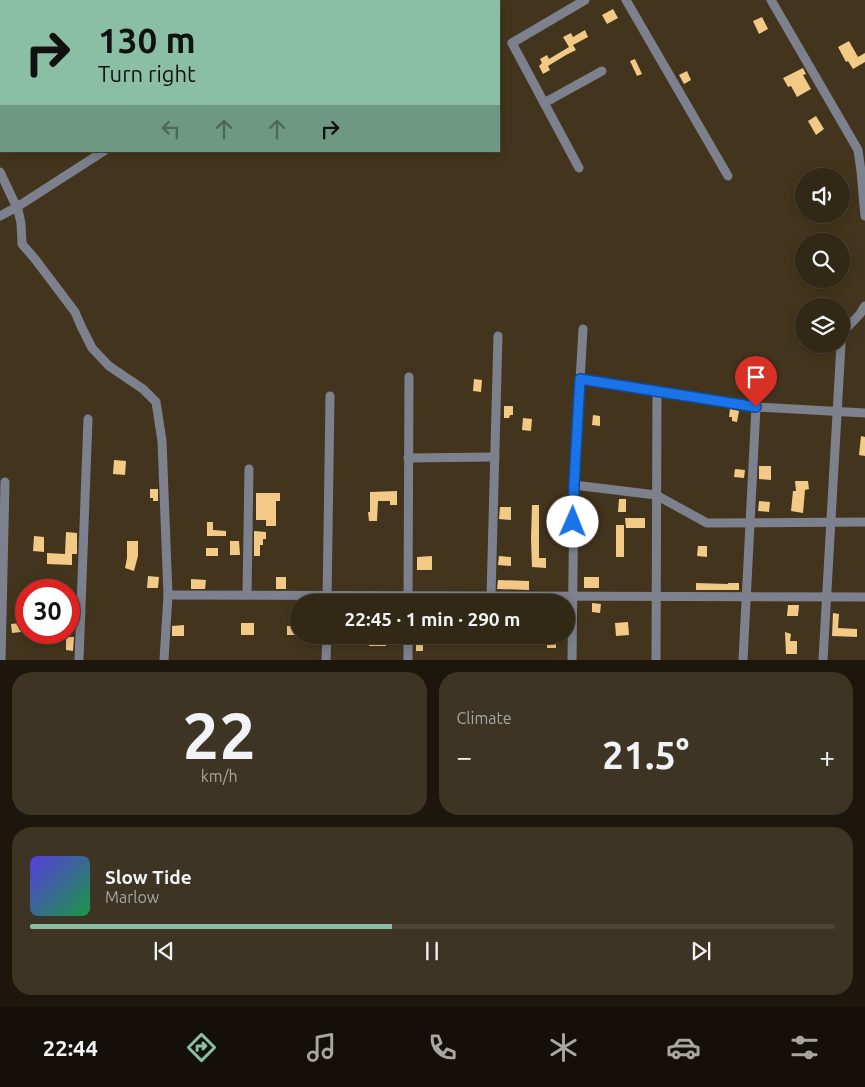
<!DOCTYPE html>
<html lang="en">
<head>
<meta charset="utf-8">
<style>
  body { margin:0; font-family:Ubuntu,sans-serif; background:#3d3423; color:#f1f3f6; height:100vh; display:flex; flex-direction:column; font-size:19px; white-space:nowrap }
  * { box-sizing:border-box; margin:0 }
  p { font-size:16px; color:#a8a6a1 }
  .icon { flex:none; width:28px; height:28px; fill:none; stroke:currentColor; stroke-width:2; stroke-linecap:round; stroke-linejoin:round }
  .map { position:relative; height:660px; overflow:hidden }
  .details { display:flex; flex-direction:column; gap:12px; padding:12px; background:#1c160c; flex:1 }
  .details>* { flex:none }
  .guide { position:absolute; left:0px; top:0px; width:500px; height:152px; box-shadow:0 2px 12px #0003,0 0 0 1px #4d4435; background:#8abfa5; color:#111; overflow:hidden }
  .tools { position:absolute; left:795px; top:168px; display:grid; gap:10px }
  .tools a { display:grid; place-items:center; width:55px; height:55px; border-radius:50%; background:#322816; box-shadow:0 2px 12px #0003,0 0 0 1px #4d4435; font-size:25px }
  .speed { position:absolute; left:15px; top:579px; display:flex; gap:10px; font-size:25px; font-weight:700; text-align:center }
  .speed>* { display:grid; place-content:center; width:65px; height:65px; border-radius:50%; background:#322816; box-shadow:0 2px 12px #0003,0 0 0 1px #4d4435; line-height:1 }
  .speed .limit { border:8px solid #d22; background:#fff; color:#111 }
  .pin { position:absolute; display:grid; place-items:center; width:42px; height:42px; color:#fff; margin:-51px -21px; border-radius:50% 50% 50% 0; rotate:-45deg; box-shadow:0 0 5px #0007 }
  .pin .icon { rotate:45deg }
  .me { position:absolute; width:55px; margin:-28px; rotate:1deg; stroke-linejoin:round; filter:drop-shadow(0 0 4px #0008) }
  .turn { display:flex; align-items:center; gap:18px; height:105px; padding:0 15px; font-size:22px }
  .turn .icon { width:65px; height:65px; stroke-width:2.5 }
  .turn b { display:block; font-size:35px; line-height:42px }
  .lanes { display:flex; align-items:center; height:48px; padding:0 15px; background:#0003; justify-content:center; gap:25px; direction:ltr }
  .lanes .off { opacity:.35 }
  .big { font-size:38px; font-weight:700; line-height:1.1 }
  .details .tile { flex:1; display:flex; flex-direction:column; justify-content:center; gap:8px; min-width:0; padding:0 18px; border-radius:20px; background:#3d3423 }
  .details .dial { align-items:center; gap:0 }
  .dial b { font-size:65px; line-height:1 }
  .song { display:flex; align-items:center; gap:15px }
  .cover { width:60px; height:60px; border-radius:8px; background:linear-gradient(135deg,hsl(250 70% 55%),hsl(140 70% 35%)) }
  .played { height:5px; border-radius:2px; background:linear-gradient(90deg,#8abfa5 45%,#4d4435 45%) }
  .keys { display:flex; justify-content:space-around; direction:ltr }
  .heat { display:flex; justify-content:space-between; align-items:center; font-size:28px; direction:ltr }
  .details .tiles { flex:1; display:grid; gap:12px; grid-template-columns:1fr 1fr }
  .tile:last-child { grid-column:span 2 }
  .trip { position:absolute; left:290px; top:594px; width:285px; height:50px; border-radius:25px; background:#322816; box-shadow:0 2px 12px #0003,0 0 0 1px #4d4435; font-weight:700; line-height:50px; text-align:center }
  .menu { display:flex; height:80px; justify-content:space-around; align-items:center; background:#141009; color:#a8a6a1 }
  .menu .icon { width:35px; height:35px }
  .menu .active { color:#8abfa5 }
  .menu b { font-size:22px; color:#f1f3f6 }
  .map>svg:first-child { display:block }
  .building { fill:#f3c986 }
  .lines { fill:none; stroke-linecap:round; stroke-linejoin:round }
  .street { stroke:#7d818e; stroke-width:9 }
  .route-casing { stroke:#114b97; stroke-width:12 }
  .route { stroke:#1a73e8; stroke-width:9 }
</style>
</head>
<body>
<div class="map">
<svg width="865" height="660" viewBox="0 0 865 660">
  <rect width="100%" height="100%" fill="#43351d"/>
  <g class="building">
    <polygon points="613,9 618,18 607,24 602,15"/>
    <polygon points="762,17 768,29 759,34 753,21"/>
    <polygon points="585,30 588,37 573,45 576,50 566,55 548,66 550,70 543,74 539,66 542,63 540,59 547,55 549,59 569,47 563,37 571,33 573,37"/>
    <polygon points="849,41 858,57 865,53 865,62 853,69 848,61 846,62 838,47"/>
    <polygon points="635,59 642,74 637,76 630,61"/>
    <polygon points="803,68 806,74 803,75 811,89 797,97 791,86 788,87 783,78"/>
    <polygon points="687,71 691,80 684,84 679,75"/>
    <polygon points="816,116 824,129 816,135 808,121"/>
    <polygon points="474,379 482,380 481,392 473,391"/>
    <polygon points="504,406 513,406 513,415 510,415 509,418 504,418"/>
    <polygon points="730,409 739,411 737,422 732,421 732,417 729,417"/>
    <polygon points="593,415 600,416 600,426 592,425"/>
    <polygon points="523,418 532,419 531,431 522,430"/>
    <polygon points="861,436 865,437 865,456 859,455"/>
    <polygon points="114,460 126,461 125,475 113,474"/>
    <polygon points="759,466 771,466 771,480 759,479"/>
    <polygon points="735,469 745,470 744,478 734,477"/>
    <polygon points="795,481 808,481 809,489 805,490 803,513 791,511 793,491 796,491"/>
    <polygon points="150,489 158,489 158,501 153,501 153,498 150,498"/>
    <polygon points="397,491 397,505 390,505 390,501 378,501 377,521 369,521 368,512 370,512 370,492"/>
    <polygon points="256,493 280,493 280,501 276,501 276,526 266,526 266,520 256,520"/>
    <polygon points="619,499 626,499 626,512 618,512"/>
    <polygon points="759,501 770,502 769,512 758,511"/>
    <polygon points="532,505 539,505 539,558 546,558 546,568 532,567 531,539"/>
    <polygon points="500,507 511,507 511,520 499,519"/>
    <polygon points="625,518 645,518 645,528 626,528"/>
    <polygon points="207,522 213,522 213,530 226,531 226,536 207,536"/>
    <rect x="616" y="525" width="8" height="32"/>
    <polygon points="254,531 266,532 266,539 263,539 263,545 260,545 260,556 254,556"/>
    <polygon points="66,532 77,533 77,554 72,554 72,565 47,564 47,553 65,554"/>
    <polygon points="34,536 44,537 44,552 33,551"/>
    <polygon points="127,541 138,541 138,556 134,571 125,568 127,558"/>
    <polygon points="230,541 239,541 240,555 230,555"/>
    <polygon points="698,546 707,546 707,557 697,556"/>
    <rect x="206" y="548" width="12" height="8"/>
    <polygon points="432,556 432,570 417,570 417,557"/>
    <polygon points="499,556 511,557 511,566 498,565"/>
    <polygon points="148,576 159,577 158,588 147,588"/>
    <rect x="276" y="577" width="10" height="12"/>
    <rect x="584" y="577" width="15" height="11"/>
    <polygon points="191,579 206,580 205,589 191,589"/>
    <polygon points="498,580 529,581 529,590 497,589"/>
    <polygon points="696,583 728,584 728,583 739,583 739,590 696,590"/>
    <polygon points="592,603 601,604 600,613 592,612"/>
    <polygon points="788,605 799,605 798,616 787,616"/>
    <polygon points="833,613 839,614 838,628 857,629 857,637 832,636"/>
    <polygon points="628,622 629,635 616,636 615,623"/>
    <polygon points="21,623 21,632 12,633 11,624"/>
    <rect x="241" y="623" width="13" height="12"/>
    <polygon points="184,625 184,636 172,636 172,626"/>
    <rect x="287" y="626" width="11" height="9"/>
    <polygon points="785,632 791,634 790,641 797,641 797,654 786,654"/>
    <polygon points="66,637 74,637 73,651 66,650"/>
    <rect x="369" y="638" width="17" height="8"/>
    <rect x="547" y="638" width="9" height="10"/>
    <rect x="416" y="639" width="7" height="12"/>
  </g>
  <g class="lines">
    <g class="street">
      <polyline points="626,0 728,176"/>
      <polyline points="771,0 858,150 861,171 865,216"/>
      <polyline points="341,1 343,0"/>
      <polyline points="544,103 602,71"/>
      <polyline points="579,168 512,43 585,0"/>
      <polyline points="0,172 18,210 21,223 22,244 35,259 75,312 81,326 92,348 109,366 143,389 156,402 162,441 168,595 164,660"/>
      <polyline points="0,216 17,207 104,151"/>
      <polyline points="841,334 860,314 865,306"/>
      <polyline points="580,379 756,407 865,413"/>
      <polyline points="408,458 495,457"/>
      <polyline points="574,485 656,495 707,523 865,522"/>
      <polyline points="168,595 865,597"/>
      <polyline points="247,595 249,469"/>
      <polyline points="491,596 498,336"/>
      <polyline points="327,602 330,396"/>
      <polyline points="408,602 409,377"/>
      <polyline points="1,660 5,482"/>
      <polyline points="79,660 88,419"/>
      <polyline points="326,660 327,635"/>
      <polyline points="408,660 408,635"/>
      <polyline points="572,660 574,485 583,329"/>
      <polyline points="656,660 657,392"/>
      <polyline points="743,660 756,407"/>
      <polyline points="823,660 841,344"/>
    </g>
  </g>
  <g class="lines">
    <defs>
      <polyline id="route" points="573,522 574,485 580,379 756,407"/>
    </defs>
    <use href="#route" class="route-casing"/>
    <use href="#route" class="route"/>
  </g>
</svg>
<div class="tools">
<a><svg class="icon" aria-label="sound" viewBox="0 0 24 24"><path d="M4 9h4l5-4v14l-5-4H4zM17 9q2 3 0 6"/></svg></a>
<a><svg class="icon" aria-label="search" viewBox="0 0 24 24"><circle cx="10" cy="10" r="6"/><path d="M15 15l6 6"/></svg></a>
<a><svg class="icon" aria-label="layers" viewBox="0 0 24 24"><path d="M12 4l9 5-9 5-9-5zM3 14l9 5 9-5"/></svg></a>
</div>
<div class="speed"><div class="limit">30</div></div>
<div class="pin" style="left:756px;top:407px;background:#d93025"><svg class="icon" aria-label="arrive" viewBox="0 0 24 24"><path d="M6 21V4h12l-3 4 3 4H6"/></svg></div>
<svg class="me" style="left:573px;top:522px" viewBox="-20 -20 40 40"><circle r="19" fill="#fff"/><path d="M0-13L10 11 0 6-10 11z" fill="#1a73e8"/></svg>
<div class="trip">22:45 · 1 min · 290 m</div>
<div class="guide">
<div class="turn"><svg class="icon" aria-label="right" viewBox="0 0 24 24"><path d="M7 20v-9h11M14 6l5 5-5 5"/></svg><div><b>130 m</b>Turn right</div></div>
<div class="lanes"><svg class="icon off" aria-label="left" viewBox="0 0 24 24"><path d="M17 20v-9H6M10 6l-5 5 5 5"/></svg><svg class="icon off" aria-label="ahead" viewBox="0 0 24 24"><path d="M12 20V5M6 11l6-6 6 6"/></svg><svg class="icon off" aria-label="ahead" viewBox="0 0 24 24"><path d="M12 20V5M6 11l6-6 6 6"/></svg><svg class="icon" aria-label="right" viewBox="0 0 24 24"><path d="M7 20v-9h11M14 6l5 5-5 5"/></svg></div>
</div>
</div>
<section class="details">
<div class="tiles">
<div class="tile dial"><b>22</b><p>km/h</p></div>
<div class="tile"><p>Climate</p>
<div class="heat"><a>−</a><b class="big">21.5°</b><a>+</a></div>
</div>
<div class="tile">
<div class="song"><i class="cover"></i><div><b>Slow Tide</b><p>Marlow</p></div></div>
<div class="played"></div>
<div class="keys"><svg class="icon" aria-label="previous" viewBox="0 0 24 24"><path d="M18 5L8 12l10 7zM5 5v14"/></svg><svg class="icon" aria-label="pause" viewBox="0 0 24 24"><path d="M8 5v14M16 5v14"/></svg><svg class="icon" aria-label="next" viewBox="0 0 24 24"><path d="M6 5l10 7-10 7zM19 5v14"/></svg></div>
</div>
</div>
</section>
<nav class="menu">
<b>22:44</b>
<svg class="icon active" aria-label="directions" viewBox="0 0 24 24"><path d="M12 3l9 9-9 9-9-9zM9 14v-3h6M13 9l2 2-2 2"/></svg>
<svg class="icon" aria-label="music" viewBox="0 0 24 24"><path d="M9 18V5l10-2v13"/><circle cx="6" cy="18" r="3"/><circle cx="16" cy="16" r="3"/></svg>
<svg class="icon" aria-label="phone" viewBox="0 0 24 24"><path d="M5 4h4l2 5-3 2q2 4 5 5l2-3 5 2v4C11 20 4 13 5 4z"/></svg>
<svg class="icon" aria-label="climate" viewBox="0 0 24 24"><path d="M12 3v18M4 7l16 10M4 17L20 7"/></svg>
<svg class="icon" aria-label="car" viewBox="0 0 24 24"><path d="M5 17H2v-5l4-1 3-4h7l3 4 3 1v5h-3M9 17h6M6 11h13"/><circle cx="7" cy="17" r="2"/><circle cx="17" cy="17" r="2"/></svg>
<svg class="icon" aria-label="filters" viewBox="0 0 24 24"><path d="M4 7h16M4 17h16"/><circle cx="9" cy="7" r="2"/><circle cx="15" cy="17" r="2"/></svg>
</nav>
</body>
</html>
